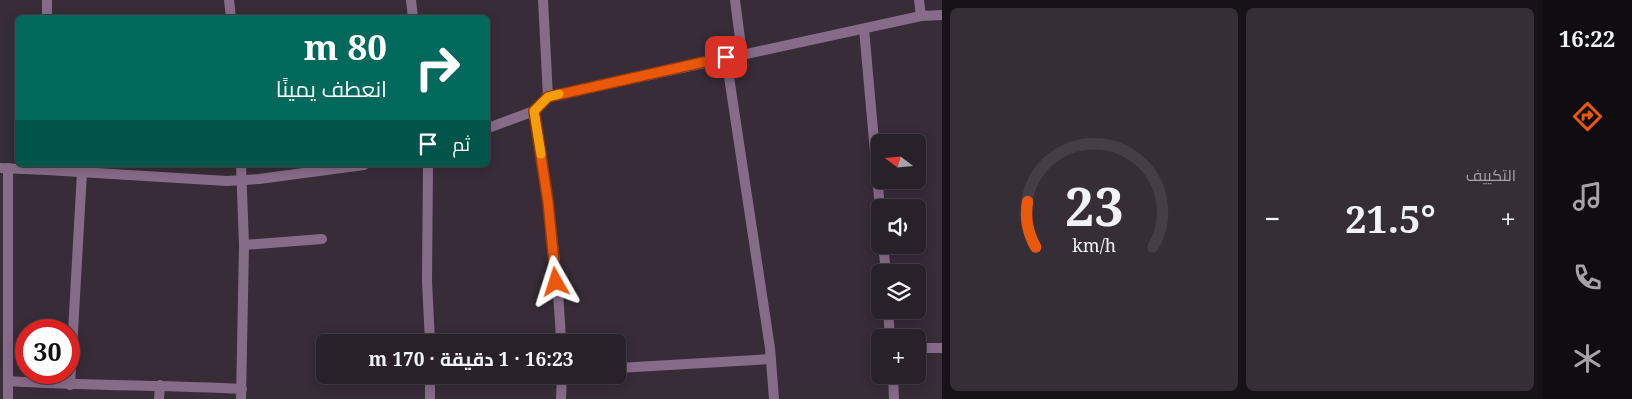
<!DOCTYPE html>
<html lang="ar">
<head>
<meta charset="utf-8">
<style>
  body { margin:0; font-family:"Noto Serif",Cairo,serif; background:#352e36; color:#f1f3f6; direction:rtl; height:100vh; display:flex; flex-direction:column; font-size:19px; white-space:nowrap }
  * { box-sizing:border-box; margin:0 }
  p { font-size:16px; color:#a5a3a8 }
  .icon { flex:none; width:28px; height:28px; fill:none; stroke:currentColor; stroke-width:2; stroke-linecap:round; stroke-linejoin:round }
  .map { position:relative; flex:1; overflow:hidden; direction:ltr }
  .panel { display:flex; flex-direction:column; gap:8px; padding:8px; background:#171217; width:600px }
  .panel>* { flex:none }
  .banner { position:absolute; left:15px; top:15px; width:475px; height:152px; border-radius:8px; box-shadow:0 2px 12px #0003,0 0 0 1px #453e47; direction:rtl; background:#00695c; color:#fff; overflow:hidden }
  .needle { width:32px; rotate:286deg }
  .buttons { position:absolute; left:871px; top:134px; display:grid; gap:10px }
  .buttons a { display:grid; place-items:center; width:55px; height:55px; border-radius:8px; background:#29212a; box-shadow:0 2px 12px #0003,0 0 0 1px #453e47; font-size:25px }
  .speed { position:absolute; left:15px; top:319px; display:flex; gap:10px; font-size:25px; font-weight:700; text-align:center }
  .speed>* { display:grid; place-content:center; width:65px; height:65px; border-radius:50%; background:#29212a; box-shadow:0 2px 12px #0003,0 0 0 1px #453e47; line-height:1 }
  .speed .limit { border:8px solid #d22; background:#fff; color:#111 }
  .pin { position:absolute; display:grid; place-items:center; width:42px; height:42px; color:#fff; margin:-21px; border-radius:10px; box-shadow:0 2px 8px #0006 }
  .me { position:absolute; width:55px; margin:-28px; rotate:354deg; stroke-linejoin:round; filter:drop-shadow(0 0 4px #0008) }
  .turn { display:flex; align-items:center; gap:18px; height:105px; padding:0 20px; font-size:22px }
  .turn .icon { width:65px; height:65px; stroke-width:2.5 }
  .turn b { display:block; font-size:35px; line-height:42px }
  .then { display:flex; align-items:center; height:48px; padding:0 20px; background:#0003; gap:10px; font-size:19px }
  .big { font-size:38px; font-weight:700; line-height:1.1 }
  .panel .widget { flex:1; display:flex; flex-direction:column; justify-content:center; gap:8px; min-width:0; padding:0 18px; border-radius:8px; background:#352e36 }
  .panel .dial { align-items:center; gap:0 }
  .dial svg { height:130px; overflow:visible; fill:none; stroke:#453e47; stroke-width:7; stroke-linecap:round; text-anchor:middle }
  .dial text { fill:#f1f3f6; stroke:none }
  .heat { display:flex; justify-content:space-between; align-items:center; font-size:28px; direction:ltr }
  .panel .tiles { flex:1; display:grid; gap:8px; grid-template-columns:repeat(2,1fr) }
  .trip { position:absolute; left:316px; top:334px; width:310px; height:50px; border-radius:8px; background:#29212a; box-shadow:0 2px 12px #0003,0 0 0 1px #453e47; font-weight:700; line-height:50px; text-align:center; direction:rtl }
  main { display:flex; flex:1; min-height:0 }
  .tab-bar { display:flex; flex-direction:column; width:90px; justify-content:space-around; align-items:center; background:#100d11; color:#a5a3a8 }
  .tab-bar .icon { width:35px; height:35px }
  .tab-bar .on { color:#ea580c }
  .tab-bar b { font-size:22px; color:#f1f3f6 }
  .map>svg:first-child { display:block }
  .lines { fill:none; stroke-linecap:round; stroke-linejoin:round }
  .minor { stroke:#876c89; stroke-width:10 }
  .route-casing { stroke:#983908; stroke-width:12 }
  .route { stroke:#ea580c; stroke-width:9 }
  .slow { stroke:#f59e0b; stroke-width:9 }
</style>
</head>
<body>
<main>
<nav class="tab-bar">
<b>16:22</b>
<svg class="icon on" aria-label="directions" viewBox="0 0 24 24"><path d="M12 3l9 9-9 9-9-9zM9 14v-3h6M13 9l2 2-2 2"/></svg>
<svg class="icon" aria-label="music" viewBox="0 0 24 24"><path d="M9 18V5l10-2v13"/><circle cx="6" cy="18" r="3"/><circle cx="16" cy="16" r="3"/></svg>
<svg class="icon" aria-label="phone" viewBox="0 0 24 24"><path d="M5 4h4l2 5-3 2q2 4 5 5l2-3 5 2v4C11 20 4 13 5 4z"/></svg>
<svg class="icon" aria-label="climate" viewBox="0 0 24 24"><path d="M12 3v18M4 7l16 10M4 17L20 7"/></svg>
</nav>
<section class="panel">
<div class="tiles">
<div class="widget"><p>التكييف</p>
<div class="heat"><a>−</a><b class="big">21.5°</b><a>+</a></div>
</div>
<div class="widget dial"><svg viewBox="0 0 100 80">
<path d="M14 69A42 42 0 1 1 86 69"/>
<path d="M14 69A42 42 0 0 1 9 41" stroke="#ea580c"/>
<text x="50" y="56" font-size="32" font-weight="700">23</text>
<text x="50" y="72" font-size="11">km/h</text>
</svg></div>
</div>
</section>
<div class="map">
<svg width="942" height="399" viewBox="0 0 942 399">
  <rect width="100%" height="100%" fill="#372c38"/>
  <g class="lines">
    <g class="minor">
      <polyline points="229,0 231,18"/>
      <polyline points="411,0 413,18"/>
      <polyline points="543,0 548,97"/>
      <polyline points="735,0 742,54"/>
      <polyline points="919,0 921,16"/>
      <polyline points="47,18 47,0"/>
      <polyline points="864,29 880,208"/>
      <polyline points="726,57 770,348 774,399"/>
      <path d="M534,111c12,77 24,154 27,231"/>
      <polyline points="488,128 534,111 548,97 921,16 942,15"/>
      <polyline points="428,165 427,281 430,342"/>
      <polyline points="0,168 47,170 227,181 259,179 364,165"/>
      <polyline points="8,168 8,399"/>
      <polyline points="244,245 322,239"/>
      <polyline points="883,245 886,272"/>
      <polyline points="888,310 890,338"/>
      <polyline points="918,348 942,348"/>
      <polyline points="618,368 771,359"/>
      <polyline points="430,375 430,399"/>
      <polyline points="893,375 894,399"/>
      <path d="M8,381c78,5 156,4 234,8"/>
      <polyline points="70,385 82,172"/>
      <polyline points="159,399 160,385"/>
      <polyline points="241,399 244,245 241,165"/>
      <polyline points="561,399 562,375"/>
    </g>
  </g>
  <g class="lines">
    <defs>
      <polyline id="route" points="556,282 548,202 534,111 548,97 726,57"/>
    </defs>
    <use href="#route" class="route-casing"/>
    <use href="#route" class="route"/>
    <polyline class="slow" points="541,154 534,111 548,97 559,94"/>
  </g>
</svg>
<div class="buttons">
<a><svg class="needle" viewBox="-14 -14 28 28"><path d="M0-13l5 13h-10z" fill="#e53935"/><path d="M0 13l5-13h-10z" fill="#a5a3a8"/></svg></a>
<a><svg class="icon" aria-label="sound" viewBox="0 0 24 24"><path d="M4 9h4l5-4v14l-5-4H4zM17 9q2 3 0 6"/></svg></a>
<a><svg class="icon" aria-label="layers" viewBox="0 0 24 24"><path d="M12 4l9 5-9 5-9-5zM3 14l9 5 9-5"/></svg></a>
<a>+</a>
</div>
<div class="speed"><div class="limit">30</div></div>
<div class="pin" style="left:726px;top:57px;background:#d93025"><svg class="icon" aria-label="arrive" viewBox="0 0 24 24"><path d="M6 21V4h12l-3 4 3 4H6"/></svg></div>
<svg class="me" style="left:556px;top:282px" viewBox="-20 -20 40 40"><path d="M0-17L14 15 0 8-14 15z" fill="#ea580c" stroke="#fff" stroke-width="4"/></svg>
<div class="trip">16:23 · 1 دقيقة · 170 m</div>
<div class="banner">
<div class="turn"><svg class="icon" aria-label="right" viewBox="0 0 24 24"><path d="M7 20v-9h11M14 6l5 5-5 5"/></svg><div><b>80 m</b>انعطف يمينًا</div></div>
<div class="then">ثم<svg class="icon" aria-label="arrive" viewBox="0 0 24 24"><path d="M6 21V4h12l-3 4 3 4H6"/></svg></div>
</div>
</div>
</main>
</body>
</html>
